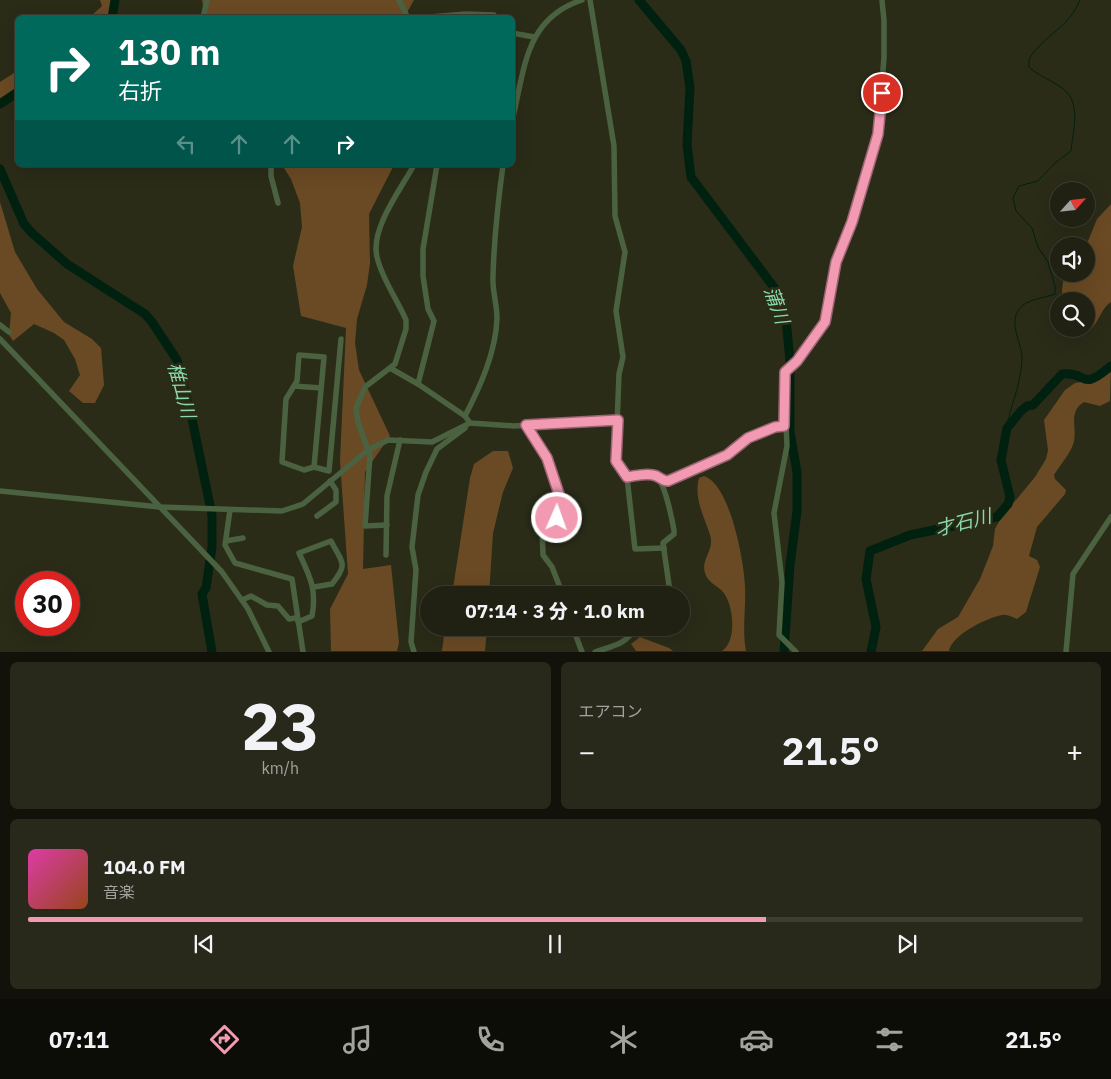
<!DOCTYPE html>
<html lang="ja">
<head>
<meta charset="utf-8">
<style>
  body { margin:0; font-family:"IBM Plex Sans","Noto Sans JP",sans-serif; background:#28291b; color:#f1f3f6; height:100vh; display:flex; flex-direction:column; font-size:19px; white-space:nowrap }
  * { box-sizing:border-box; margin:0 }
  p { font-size:16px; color:#a2a39f }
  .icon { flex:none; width:28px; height:28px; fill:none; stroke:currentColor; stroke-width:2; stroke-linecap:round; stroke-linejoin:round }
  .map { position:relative; height:652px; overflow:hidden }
  .sheet { display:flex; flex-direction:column; gap:10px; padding:10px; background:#12120a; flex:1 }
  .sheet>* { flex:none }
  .banner { position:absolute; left:15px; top:15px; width:500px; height:152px; border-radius:8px; box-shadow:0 5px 20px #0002,0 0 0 1px #3d3e32; background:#00695c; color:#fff; overflow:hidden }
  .needle { width:32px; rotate:63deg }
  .tools { position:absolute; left:1050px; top:182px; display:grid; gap:10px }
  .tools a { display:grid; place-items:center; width:45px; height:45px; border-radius:50%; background:#202112; box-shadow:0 5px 20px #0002,0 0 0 1px #3d3e32; font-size:25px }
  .speed { position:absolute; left:15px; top:571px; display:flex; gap:10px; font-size:25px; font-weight:700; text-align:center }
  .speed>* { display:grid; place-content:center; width:65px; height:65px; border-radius:50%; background:#202112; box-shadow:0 5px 20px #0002,0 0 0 1px #3d3e32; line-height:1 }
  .speed .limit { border:8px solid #d22; background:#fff; color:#111 }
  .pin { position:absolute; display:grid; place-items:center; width:42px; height:42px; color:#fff; margin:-21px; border:2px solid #fff; border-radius:50%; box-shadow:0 1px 5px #0007 }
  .me { position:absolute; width:55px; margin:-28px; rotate:2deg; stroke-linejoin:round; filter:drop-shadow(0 0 4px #0008) }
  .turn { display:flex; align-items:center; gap:18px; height:105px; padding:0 20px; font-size:22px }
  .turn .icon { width:65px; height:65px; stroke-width:2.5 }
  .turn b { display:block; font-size:35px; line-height:42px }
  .lanes { display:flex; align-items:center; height:48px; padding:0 20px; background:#0003; justify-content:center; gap:25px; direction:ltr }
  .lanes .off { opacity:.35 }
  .big { font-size:38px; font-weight:800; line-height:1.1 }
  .sheet .card { flex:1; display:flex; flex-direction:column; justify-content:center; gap:8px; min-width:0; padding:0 18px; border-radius:8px; background:#28291b }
  .sheet .dial { align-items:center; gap:0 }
  .dial b { font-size:65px; line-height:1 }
  .song { display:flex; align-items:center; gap:15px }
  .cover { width:60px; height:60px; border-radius:8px; background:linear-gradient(135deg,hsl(320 70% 55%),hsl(20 70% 35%)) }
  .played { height:5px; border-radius:2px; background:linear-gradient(90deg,#f19ab2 70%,#3d3e32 70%) }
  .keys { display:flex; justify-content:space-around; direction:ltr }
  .heat { display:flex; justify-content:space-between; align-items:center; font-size:28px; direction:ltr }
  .sheet .tiles { flex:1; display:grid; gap:10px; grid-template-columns:1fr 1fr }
  .card:last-child { grid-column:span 2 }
  .trip { position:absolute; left:420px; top:586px; width:270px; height:50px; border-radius:25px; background:#202112; box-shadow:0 5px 20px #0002,0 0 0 1px #3d3e32; font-weight:800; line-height:50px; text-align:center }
  .tabs { display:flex; height:80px; justify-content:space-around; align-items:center; background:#0d0d07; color:#a2a39f }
  .tabs .icon { width:35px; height:35px }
  .tabs .active { color:#f19ab2 }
  .tabs b { font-size:22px; color:#f1f3f6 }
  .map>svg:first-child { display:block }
  .forest { fill:#6a4a24 }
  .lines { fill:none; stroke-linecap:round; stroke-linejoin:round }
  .stream { stroke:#00210f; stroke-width:1 }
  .river { stroke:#00210f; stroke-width:9 }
  .minor { stroke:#4b6241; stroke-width:5.5 }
  .route-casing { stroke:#9d6474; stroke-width:12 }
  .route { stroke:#f19ab2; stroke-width:9 }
  .labels { text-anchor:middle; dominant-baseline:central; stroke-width:5; stroke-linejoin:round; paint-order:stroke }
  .water-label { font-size:19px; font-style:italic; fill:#8ad7ab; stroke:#2a2c18 }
</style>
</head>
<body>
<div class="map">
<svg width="1111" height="652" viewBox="0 0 1111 652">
  <rect width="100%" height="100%" fill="#2a2c18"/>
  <g class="forest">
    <polygon points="100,0 117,0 111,17 90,17 102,6"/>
    <polygon points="202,0 414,0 404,18 205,17"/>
    <polygon points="17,71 17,87 0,99 0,82"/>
    <polygon points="282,165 394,165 369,214 370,263 367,285 357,319 355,343 359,370 390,436 365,472 363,569 391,565 399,643 397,651 331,651 330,609 348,574 340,461 346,328 301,316 293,266 302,227 300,203 291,179"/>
    <polygon points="0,202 15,252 37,289 64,322 92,339 101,348 104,385 95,403 83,403 69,391 80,375 75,359 64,340 54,333 34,324 13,341 9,335 11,313 0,293"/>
    <path d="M1111,204v98c-16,11 -10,32 -37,30l-3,-3h15v-28h-22l-2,-10 2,-17h22v-28l11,-27z"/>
    <path d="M1111,368l-1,33 -10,5 -16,-4c-16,10 -7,24 -10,39 -2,11 -15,25 -20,34l1,4 11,11 -1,4 -28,33 -8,29 8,4 3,7 -14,45 -9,7c-5,-2 -10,-5 -15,-4 -16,3 -50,20 -53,36h-27l16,-22 20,-12 22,-38 13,-33 2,-17 6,-11 34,-41 11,-18 2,-9 -4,-30 21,-30 10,-7 20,-3z"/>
    <polygon points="493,451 508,451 513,468 503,492 493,533 489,595 452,595 470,478 474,464"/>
    <path d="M704,476c26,8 40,85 41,110 1,22 -3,44 1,65h-24c15,-9 12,-46 1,-59 -6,-7 -15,-9 -18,-19 -4,-12 7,-21 6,-33 0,-3 -2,-8 -3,-11 -6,-17 -14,-33 -9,-51z"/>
    <polygon points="445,628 487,628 485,651 442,651"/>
    <polygon points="640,637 669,648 673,651 636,651 631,644"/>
  </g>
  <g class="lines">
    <path class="stream" d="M1008,427v-7c5,-19 14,-42 14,-62 0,-16 -16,-37 0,-52 8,-7 22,-8 33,-12v-8l-7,-24 -10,-15 -6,-19 -16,-17 -3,-13 6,-12 19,-5 17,-18 16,-12c2,-21 11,-49 -9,-63 -9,-7 -21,-11 -31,-19l-2,-2v-8c15,-24 40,-31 51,-59"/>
    <g class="river">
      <polyline points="639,0 681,50 686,61 690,88 687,145 691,177 776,290 786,319 790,361 790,432 797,472 797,511 790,565 784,652"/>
      <polyline points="112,18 115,0"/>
      <polyline points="0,104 18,92"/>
      <polyline points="0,169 24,224 32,233 67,264 145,314 152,322 177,360 192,419 212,515 212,547 206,588 202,594 212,652"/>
      <path d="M871,652l5,-25 -10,-48 4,-28 40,-16 87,-18 11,-13 2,-7 -9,-37 6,-32 14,-17 6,-5 6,-1 29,-31c27,-3 17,19 49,-8"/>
    </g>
    <g class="minor">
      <polyline points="399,0 408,18"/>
      <path d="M590,0l24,146 1,70 10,36 -9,59 7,46 -4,17 -3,77v10l11,16c8,-1 20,-5 28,-2 9,4 17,44 19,55v4l-11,9 7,49 -8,3"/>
      <polyline points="203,18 207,0"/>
      <polyline points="417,18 466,14 494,15 496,18"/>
      <polyline points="512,33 534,37"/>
      <path d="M512,121c13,-51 12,-102 70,-121"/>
      <polyline points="271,165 271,176 278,203"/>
      <polyline points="0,325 9,332"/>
      <polyline points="0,339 222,572 248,609 269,652"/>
      <polyline points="390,368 418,384 465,416 470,423 514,426 617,420"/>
      <polyline points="418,384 434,321 428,309 423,276 423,249 437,165"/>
      <polyline points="294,386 321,388"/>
      <path d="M465,416c15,-29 31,-64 32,-98 0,-14 -5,-28 -4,-42 1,-37 5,-74 10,-111"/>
      <polyline points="526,425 541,447 560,497 555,526 542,529 543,555 552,567 563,595"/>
      <polyline points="314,467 324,357 299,355 297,381 286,399 282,462 304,470 314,467 329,471 341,339"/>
      <polyline points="627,477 635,549 664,548"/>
      <polyline points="662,481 676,479 718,459 761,432 775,427 785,426"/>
      <polyline points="0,491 160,507 282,511 303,504 368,450 388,440 432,442 470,423"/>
      <polyline points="230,510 225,545 235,563 292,579 303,652"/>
      <polyline points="317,516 336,502 336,490 330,481"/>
      <path d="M387,525l-22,1 5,-71 -12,-33 -2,-14 9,-21 30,-23 11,-35v-9c-9,-21 -24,-41 -29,-63 -7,-28 24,-68 37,-92"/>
      <polyline points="226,541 243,538"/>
      <polyline points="386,555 387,496 400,440"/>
      <polyline points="242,600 251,596 267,605 278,606 289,619 296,618"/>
      <path d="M298,622l14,-6c5,-27 -2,-39 -13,-63l32,-12c11,22 18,22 1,43l-18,3"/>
      <polyline points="573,628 582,652"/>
      <polyline points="414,652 411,642 416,570 412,547 418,495 426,472 437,449 465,428"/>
      <path d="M595,652c17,-6 31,-7 40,-24"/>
      <polyline points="796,652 779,635 782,582 774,513 787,446 784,377 785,372 797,361 825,322 836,262 852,222 878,134 884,57 884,21 882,0"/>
      <polyline points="1066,652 1073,574 1111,517"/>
    </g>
  </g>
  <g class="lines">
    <defs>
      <path id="route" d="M557,518l3,-21 -13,-39 -21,-33 92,-5 -2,41 11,16c8,-1 18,-4 26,-2 7,1 8,6 15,6l59,-26 21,-17 27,-11 9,-1 1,-54 12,-11 28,-39 11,-60 16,-40 26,-88 4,-41"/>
    </defs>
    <use href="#route" class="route-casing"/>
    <use href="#route" class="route"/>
  </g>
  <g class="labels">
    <g class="water-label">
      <text transform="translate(777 305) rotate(70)">蒲川</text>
      <text transform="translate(182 390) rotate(75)">椎山川</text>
      <text transform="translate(963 522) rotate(-14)">才石川</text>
    </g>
  </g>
</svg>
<div class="tools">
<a><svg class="needle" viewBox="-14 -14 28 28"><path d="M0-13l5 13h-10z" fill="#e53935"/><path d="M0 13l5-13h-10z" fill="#a2a39f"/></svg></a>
<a><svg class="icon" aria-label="sound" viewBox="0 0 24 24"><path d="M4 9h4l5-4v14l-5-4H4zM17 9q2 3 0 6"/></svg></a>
<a><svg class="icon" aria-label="search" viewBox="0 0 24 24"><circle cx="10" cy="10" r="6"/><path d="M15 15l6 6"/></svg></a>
</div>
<div class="speed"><div class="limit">30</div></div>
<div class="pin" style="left:882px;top:93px;background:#d93025"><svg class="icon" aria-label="arrive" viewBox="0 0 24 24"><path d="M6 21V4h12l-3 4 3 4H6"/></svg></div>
<svg class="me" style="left:557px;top:518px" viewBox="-20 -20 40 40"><circle r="17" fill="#f19ab2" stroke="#fff" stroke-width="3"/><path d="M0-11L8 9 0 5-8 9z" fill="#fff"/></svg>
<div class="trip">07:14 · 3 分 · 1.0 km</div>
<div class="banner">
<div class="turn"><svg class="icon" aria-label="right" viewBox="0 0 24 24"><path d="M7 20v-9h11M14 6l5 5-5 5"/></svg><div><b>130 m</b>右折</div></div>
<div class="lanes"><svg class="icon off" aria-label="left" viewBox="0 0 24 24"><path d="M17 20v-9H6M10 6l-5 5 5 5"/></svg><svg class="icon off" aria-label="ahead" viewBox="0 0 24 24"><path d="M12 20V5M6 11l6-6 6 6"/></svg><svg class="icon off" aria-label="ahead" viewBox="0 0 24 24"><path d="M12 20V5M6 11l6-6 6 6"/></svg><svg class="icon" aria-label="right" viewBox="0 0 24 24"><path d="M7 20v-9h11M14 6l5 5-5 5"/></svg></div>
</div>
</div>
<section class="sheet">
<div class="tiles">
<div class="card dial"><b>23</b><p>km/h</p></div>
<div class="card"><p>エアコン</p>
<div class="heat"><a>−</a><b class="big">21.5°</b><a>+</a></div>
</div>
<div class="card">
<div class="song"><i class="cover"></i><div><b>104.0 FM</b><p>音楽</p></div></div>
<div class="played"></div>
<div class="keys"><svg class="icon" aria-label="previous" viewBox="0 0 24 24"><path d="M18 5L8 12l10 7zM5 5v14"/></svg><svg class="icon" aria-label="pause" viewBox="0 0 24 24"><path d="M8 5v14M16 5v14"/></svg><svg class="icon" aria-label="next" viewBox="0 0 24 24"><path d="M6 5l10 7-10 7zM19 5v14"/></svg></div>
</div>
</div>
</section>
<nav class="tabs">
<b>07:11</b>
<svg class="icon active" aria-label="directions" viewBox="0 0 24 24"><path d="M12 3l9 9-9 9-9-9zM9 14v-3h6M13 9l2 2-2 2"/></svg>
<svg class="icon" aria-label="music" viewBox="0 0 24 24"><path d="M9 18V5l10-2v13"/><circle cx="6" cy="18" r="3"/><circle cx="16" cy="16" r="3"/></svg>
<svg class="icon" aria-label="phone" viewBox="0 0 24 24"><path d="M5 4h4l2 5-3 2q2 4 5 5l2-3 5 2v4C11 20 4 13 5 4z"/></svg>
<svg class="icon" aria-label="climate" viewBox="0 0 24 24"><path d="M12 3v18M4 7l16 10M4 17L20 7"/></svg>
<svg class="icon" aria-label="car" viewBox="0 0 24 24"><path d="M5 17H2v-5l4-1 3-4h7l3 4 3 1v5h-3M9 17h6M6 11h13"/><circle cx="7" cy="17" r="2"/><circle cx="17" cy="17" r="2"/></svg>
<svg class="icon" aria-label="filters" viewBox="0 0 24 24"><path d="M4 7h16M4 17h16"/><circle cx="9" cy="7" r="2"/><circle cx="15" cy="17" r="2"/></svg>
<b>21.5°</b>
</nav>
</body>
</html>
